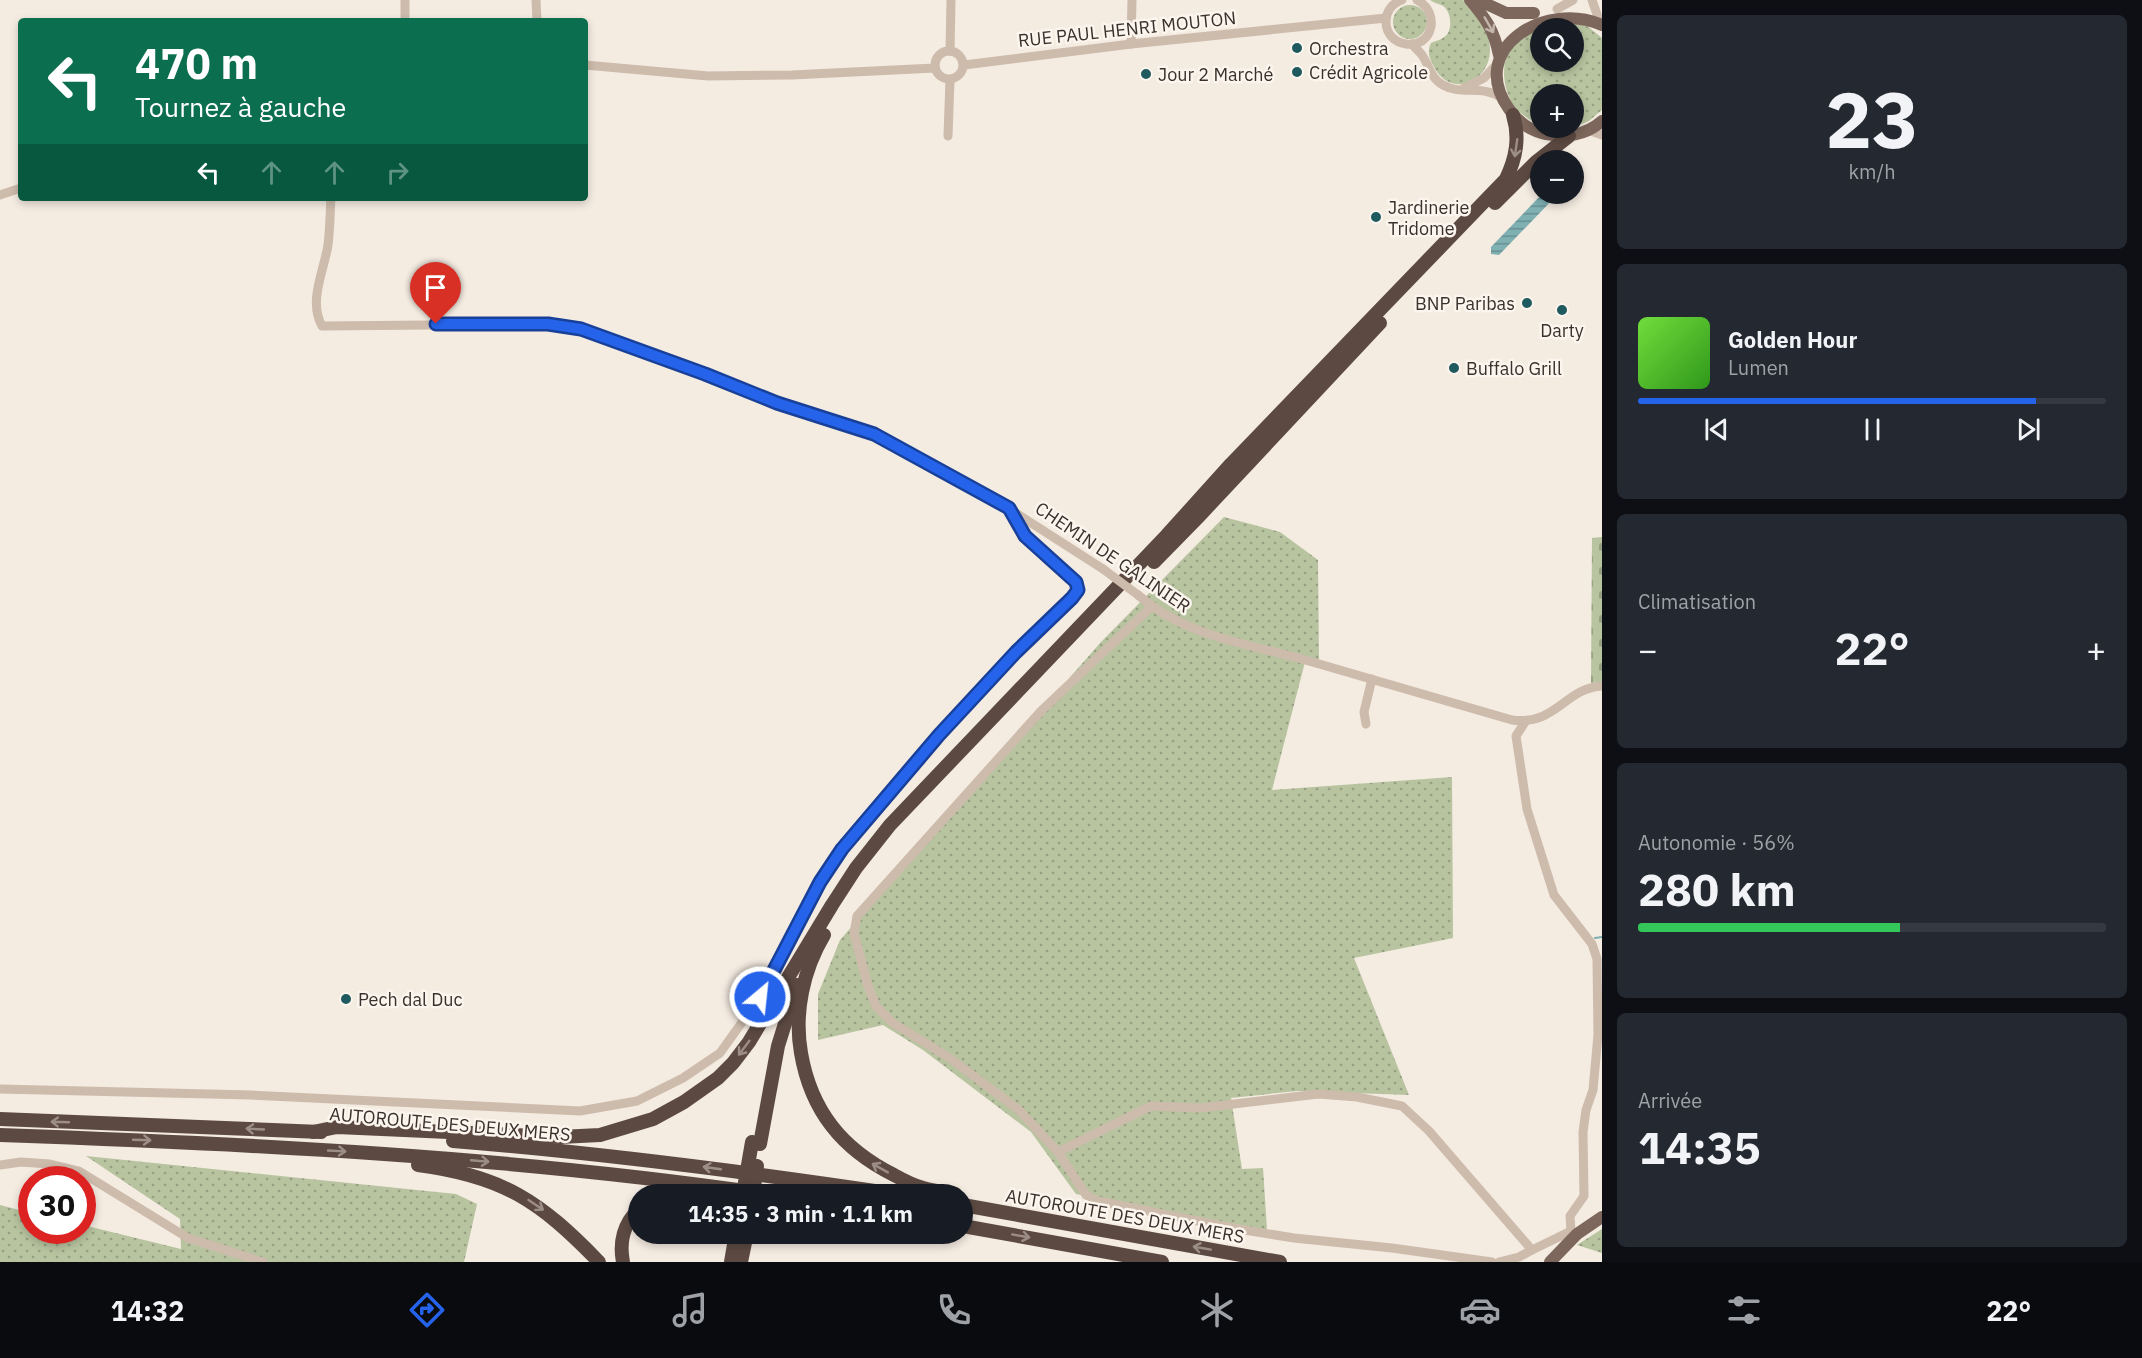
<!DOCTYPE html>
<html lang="fr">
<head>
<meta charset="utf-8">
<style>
  body { margin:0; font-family:"IBM Plex Sans",sans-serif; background:#242831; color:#f1f3f6; height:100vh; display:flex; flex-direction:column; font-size:22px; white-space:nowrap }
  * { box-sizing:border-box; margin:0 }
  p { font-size:20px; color:#9ea1a6 }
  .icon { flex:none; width:33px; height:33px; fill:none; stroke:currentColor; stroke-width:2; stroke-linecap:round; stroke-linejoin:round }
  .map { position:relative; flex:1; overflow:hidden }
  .panel { display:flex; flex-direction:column; gap:15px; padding:15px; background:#0d0f14; width:540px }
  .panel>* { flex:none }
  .banner { position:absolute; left:18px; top:18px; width:570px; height:183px; border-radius:6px; box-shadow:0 3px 9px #0003; background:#0b6e4f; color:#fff; overflow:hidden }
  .buttons { position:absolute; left:1530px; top:18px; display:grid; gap:12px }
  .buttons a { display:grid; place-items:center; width:54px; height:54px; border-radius:50%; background:#171b24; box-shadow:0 3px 9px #0003; font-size:30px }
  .speed { position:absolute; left:18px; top:1166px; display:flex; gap:12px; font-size:30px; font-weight:700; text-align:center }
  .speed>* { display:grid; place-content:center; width:78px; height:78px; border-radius:50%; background:#171b24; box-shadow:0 3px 9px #0003; line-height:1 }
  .speed .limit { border:9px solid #d22; background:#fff; color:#111 }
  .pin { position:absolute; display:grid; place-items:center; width:51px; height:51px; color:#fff; margin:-62px -26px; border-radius:50% 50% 50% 0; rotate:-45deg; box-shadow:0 0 6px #0007 }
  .pin .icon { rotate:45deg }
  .me { position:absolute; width:66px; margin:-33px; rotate:28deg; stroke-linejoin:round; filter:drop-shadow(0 0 4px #0008) }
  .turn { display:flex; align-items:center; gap:21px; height:126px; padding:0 18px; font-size:27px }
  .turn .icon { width:78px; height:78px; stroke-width:2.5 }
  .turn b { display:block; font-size:42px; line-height:51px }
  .lanes { display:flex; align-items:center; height:57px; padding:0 18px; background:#0003; justify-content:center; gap:30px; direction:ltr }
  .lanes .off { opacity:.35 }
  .big { font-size:45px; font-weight:700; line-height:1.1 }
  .panel .card { flex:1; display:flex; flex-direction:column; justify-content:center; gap:9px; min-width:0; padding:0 21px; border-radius:9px; background:#242831 }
  .panel .dial { align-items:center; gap:0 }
  .dial b { font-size:78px; line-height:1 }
  .song { display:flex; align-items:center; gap:18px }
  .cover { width:72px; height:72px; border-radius:9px; background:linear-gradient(135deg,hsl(100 70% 55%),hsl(110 70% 35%)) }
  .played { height:6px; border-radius:3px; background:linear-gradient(90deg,#2563eb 85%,#363941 85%) }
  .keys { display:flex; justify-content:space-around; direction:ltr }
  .heat { display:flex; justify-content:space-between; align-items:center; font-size:33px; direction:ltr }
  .charge { height:9px; border-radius:4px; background:linear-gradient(90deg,#34c759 56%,#363941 0) }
  .trip { position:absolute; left:628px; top:1184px; width:345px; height:60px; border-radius:30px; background:#171b24; box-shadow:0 3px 9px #0003; font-weight:700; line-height:60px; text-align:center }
  .tabs { display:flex; height:96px; justify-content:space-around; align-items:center; background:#090b0e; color:#9ea1a6 }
  .tabs .icon { width:42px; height:42px }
  .tabs .selected { color:#2563eb }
  .tabs b { font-size:27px; color:#f1f3f6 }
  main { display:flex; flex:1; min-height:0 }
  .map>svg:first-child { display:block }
  .grass { fill:url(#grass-dots); fill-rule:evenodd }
  .cemetery { fill:url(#cemetery-stones) }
  .water { fill:url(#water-rules) }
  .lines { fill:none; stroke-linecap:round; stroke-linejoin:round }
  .stream { stroke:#7fb0b2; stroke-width:2 }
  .minor { stroke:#cdbbac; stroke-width:9 }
  .major { stroke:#7d675c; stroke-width:12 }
  .highway { stroke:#5c4a42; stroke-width:14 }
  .minor-bridge { stroke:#cdbbac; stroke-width:9 }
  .highway-bridge { stroke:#5c4a42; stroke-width:14 }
  .oneway { stroke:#c2b5ac }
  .oneway2 { stroke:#9c8e87 }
  .route-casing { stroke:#184099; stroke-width:15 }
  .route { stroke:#2563eb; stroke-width:10 }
  .poi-dot { fill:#1f5a5e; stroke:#fbf5ee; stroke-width:2 }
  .labels { text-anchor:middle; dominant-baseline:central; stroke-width:5; stroke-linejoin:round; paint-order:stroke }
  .street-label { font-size:18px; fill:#3b302b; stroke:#fbf5ee }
  .poi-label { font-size:18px; fill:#3b302b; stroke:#fbf5ee; text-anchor:start }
</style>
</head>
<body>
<main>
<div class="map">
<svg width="1602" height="1262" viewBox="0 0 1602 1262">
  <defs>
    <pattern id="grass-dots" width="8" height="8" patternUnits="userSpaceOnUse" patternTransform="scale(1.5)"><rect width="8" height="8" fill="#b8c4a0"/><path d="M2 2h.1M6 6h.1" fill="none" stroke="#97a083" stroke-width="1.8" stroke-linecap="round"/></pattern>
    <pattern id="cemetery-stones" width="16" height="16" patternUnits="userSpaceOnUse" patternTransform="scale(1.5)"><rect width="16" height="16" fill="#b8c4a0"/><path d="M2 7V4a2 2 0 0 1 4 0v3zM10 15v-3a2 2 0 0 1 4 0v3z" fill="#97a083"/></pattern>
    <pattern id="water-rules" width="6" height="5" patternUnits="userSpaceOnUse" patternTransform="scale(1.5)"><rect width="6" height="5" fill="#7fb0b2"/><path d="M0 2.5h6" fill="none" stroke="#699091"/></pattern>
  </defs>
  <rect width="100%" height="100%" fill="#f4ebe1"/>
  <g class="grass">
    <path d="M1430,0h33c66,61 -7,114 -30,65 -4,-8 -6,-14 -2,-22 4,-2 10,-3 13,-6 9,-5 8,-25 -1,-31 -3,-2 -9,-3 -13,-6z"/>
    <circle cx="1410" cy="22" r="17"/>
    <path d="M1538,22l48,3 16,13v72l-13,11 -15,6v-33h-34v32c-9,-6 -19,-11 -26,-20 -12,-17 -14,-45 -1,-62 6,-8 17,-15 25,-22zM1540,28h34v34h-34z"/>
    <polygon points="1224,517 1280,532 1318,560 1319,661 1305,662 1272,790 1452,777 1453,938 1354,958 1409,1095 1297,1091 1231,1098 1242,1169 1263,1168 1267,1230 1076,1194 1031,1132 923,1050 883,1025 818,1040 818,994 840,940 1101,642"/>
    <polygon points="86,1156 456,1194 477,1204 464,1262 0,1262 0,1205 31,1213 32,1230 82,1230 83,1225 181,1249 180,1219"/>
    <polygon points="1602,1229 1602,1253 1577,1245"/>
  </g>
  <polygon class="cemetery" points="1602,537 1602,682 1591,683 1592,538"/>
  <polygon class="water" points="1542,194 1558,194 1499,255 1491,254 1491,247"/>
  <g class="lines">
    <polyline class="stream" points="1595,938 1602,937"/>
    <g class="minor">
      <polyline points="536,0 537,21"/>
      <path d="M1402,0c-23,7 -21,41 4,44 27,4 35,-32 11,-44"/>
      <polyline points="1592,0 1600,23"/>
      <polyline points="1557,9 1573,0"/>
      <polyline points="405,21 405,0"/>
      <polyline points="1131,44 1132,0"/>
      <path d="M1412,44c3,4 7,7 10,11 7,10 9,24 21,30 19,11 38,-1 59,13"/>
      <circle cx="949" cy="65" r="14"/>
      <polyline points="950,51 951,0"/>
      <polyline points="585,65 708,76 792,75 935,68"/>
      <polyline points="964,65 1131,44 1386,18"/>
      <polyline points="1464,88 1484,78 1498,63"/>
      <polyline points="1588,130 1602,135"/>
      <polyline points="948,136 950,80"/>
      <polyline points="0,195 21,188"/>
      <path d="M331,198c-1,15 -1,31 -3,47 -4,26 -20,56 -6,81l226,-2 33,5 38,13 158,61 97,31 123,67 106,68"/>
      <path d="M1138,595c47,41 106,48 164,64 70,20 140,41 210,61 44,6 53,-32 90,-34"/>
      <polyline points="1151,607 1041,711 857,916 854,933 868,986 876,1006 893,1023 951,1059 1019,1110 1058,1152 1086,1195 1098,1201 1238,1229 1294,1238 1392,1248 1492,1262"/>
      <polyline points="1525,722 1516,736 1527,809 1554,895 1592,944 1597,959 1598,1035 1593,1090 1586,1110 1583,1132 1584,1196 1570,1216 1571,1231 1574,1233"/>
      <polyline points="1366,724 1364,712 1372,679"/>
      <polyline points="0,1089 251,1095 580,1111 637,1101 683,1078 720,1053 760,997 820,882 842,849 939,735 1016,652 1072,598 1078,590 1076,582 1052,563 1025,536 1009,508"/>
      <polyline points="1058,1152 1151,1106 1200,1108 1318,1094 1357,1097 1402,1106 1429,1131 1532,1250 1571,1231"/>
      <polyline points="0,1165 21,1162 50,1164 79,1171 188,1238 263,1262"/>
      <polyline points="1499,1262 1519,1257 1532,1250"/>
    </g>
    <g class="major">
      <path d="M1470,0c16,19 24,30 29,55"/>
      <polyline points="1478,0 1506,13 1534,13"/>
      <path d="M1602,25c-57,-25 -136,24 -93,84 9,13 22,22 37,25 20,5 41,0 56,-13"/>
      <polyline points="1550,1262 1577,1234 1602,1217"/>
    </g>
    <g class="highway">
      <polyline points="1495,203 1536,162 1569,136"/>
      <polyline points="1154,562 1200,515 1380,323"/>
      <path d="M824,935c-21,35 -30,78 -23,118 10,58 41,96 93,122 9,5 19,10 29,13 10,3 21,4 32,6"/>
      <polyline points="0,1119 321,1132"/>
      <path d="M313,1132l24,-5 223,10 40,-2 53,-16 31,-17 34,-24 15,-15 16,-21 83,-137 24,-37 34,-43 277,-290 64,-71 275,-285c10,-21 14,-41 7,-64"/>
      <path d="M0,1135c256,9 513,22 767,59"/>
      <path d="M453,1141c148,12 295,31 442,53"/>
      <polyline points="760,1144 778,1046 797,985"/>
      <path d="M418,1165c85,11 122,36 181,97"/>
      <polyline points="668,1194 701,1192"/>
      <polyline points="963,1205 1280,1262"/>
      <polyline points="963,1226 1162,1262"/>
      <path d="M623,1262c-4,-20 1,-39 16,-53"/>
      <polyline points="731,1262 736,1233"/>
      <polyline points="741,1262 747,1233"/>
    </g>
    <polyline class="minor-bridge" points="1103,569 1138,595"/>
    <g class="highway-bridge">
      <polyline points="743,1194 752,1142"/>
      <polyline points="753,1194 757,1166"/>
    </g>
  </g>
  <defs><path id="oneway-shaft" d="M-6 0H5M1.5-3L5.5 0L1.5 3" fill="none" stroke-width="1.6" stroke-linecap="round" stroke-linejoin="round" transform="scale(1.5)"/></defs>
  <use class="oneway" href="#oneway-shaft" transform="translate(1489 25) rotate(60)"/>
  <g class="oneway2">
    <use href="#oneway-shaft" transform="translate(1516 148) rotate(98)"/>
    <use href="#oneway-shaft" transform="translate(744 1048) rotate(127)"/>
    <use href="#oneway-shaft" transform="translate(60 1122) rotate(-178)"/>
    <use href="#oneway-shaft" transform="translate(255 1129) rotate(-177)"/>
    <use href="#oneway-shaft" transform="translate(142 1140) rotate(2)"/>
    <use href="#oneway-shaft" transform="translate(337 1151) rotate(3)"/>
    <use href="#oneway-shaft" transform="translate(480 1161) rotate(5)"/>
    <use href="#oneway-shaft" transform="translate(712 1168) rotate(-172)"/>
    <use href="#oneway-shaft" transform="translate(880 1168) rotate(-151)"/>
    <use href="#oneway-shaft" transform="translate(536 1205) rotate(34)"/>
    <use href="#oneway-shaft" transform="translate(1021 1236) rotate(10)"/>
    <use href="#oneway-shaft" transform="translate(1202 1248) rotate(-170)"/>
  </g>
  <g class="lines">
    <defs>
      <polyline id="route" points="436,324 548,324 581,329 705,374 777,403 874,434 1009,508 1025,536 1076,582 1078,590 1072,598 1016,652 939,735 842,849 820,882 760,997"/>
    </defs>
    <use href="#route" class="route-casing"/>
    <use href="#route" class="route"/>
  </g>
  <g class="poi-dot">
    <circle cx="1297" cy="48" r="6"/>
    <circle cx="1297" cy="72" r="6"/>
    <circle cx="1146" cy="74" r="6"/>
    <circle cx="1376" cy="217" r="6"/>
    <circle cx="1527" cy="303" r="6"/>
    <circle cx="1562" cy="310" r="6"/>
    <circle cx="1454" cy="368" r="6"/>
    <circle cx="346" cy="999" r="6"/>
  </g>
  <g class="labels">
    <g class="street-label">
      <text transform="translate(1127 29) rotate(-6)">RUE PAUL HENRI MOUTON</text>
      <text transform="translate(1113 557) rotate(34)">CHEMIN DE GALINIER</text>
      <text transform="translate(450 1124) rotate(5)">AUTOROUTE DES DEUX MERS</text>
      <text transform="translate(1125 1216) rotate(10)">AUTOROUTE DES DEUX MERS</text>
    </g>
    <g class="poi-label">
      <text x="1309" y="48">Orchestra</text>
      <text x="1309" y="72">Crédit Agricole</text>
      <text x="1158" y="74">Jour 2 Marché</text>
      <text x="1388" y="207">Jardinerie<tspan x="1388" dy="21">Tridome</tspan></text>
      <text x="1515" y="303" text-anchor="end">BNP Paribas</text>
      <text x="1562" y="330" text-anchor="middle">Darty</text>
      <text x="1466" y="368">Buffalo Grill</text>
      <text x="358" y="999">Pech dal Duc</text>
    </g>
  </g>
</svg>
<div class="buttons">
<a><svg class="icon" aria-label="search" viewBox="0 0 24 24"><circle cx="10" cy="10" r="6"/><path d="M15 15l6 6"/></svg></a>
<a>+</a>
<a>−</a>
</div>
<div class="speed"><div class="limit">30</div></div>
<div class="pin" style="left:436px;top:324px;background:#d93025"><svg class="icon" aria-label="arrive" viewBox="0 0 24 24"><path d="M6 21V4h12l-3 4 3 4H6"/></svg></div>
<svg class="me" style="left:760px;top:997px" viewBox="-20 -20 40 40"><circle r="17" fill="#2563eb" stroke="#fff" stroke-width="3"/><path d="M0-11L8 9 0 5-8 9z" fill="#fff"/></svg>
<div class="trip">14:35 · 3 min · 1.1 km</div>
<div class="banner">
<div class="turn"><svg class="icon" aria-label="left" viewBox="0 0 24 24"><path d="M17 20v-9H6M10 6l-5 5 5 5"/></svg><div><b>470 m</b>Tournez à gauche</div></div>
<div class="lanes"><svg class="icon" aria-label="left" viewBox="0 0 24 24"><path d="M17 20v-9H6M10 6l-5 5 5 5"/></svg><svg class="icon off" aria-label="ahead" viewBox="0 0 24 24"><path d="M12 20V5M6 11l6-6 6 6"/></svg><svg class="icon off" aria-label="ahead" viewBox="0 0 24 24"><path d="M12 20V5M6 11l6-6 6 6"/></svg><svg class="icon off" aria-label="right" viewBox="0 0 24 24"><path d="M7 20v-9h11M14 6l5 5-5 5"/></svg></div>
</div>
</div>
<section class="panel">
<div class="card dial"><b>23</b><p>km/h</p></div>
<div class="card">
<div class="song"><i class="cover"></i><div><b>Golden Hour</b><p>Lumen</p></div></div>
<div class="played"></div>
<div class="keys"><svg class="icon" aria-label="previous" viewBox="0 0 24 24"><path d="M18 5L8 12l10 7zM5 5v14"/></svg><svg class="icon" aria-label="pause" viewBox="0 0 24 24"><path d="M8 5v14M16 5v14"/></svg><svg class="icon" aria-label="next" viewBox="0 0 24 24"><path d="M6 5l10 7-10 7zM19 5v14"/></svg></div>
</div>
<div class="card"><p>Climatisation</p>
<div class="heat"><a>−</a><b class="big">22°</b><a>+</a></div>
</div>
<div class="card"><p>Autonomie · 56%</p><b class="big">280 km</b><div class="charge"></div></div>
<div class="card"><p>Arrivée</p><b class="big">14:35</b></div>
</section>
</main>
<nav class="tabs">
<b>14:32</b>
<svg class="icon selected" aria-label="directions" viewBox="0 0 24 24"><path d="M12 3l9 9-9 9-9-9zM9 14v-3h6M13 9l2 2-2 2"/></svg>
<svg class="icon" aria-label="music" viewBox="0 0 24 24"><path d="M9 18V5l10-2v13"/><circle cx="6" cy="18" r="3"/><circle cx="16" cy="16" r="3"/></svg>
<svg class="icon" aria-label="phone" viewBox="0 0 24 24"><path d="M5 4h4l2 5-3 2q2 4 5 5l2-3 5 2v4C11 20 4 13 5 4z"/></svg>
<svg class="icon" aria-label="climate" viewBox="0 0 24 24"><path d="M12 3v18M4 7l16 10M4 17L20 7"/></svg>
<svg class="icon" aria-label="car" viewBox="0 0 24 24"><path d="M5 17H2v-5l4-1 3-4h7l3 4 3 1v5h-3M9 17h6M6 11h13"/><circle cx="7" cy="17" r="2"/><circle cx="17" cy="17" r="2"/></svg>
<svg class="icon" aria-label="filters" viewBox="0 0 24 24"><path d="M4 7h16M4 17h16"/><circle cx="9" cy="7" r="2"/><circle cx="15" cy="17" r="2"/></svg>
<b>22°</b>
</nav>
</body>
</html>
